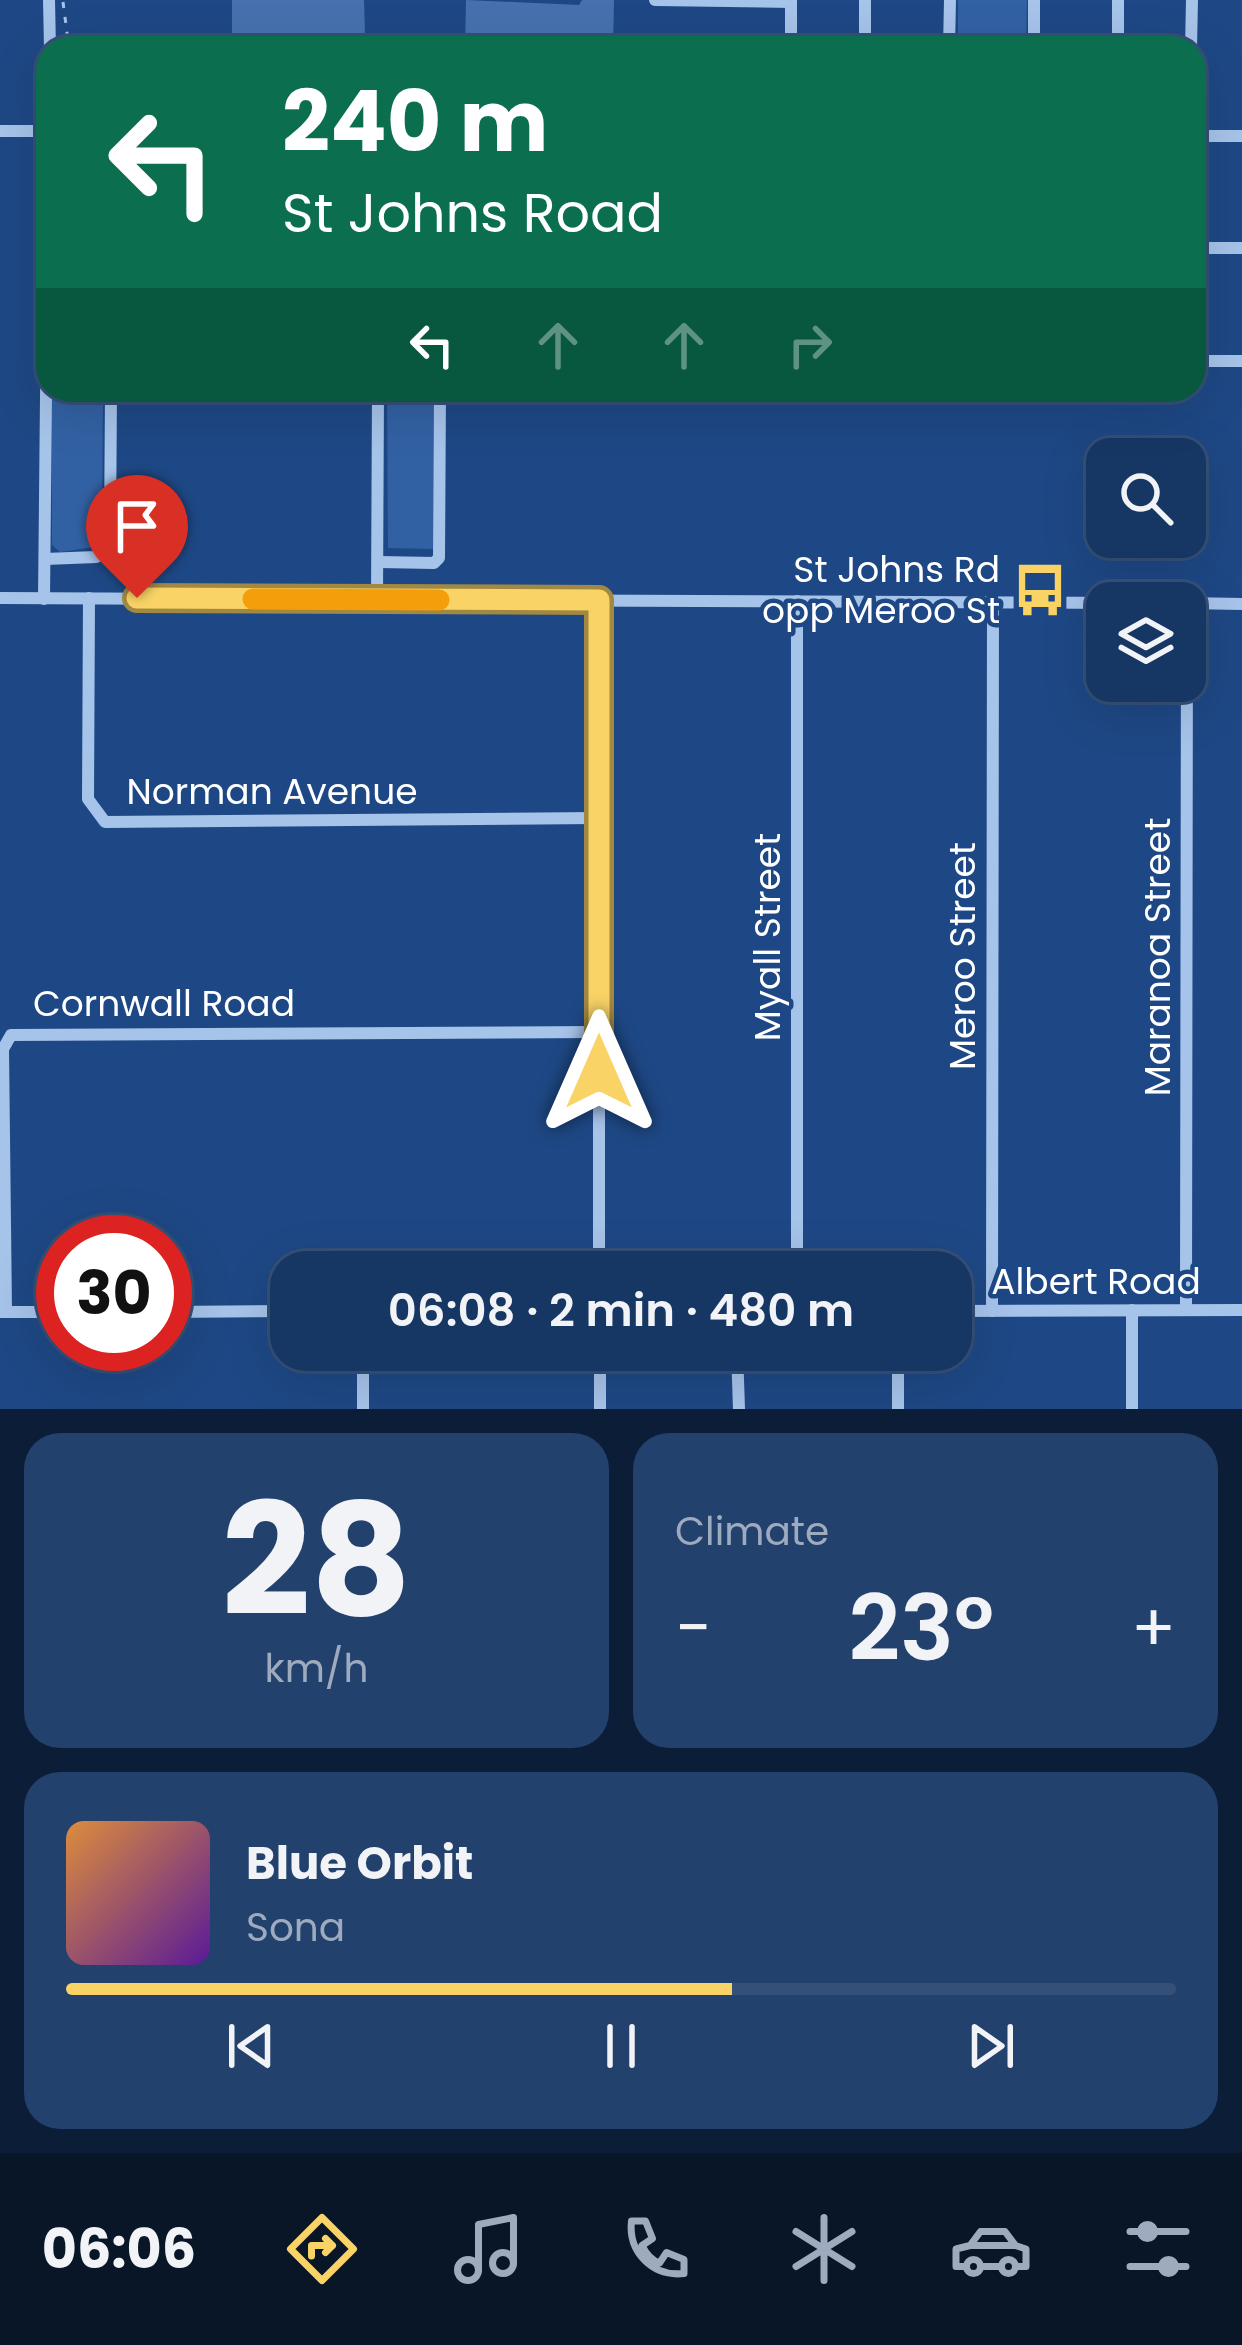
<!DOCTYPE html>
<html lang="en">
<head>
<meta charset="utf-8">
<style>
  body { margin:0; font-family:Poppins,sans-serif; background:#23416d; color:#f1f3f6; height:100vh; display:flex; flex-direction:column; font-size:45px; white-space:nowrap }
  * { box-sizing:border-box; margin:0 }
  p { font-size:39px; color:#9eabbf }
  .icon { flex:none; width:66px; height:66px; fill:none; stroke:currentColor; stroke-width:2; stroke-linecap:round; stroke-linejoin:round }
  .map { position:relative; height:1409px; overflow:hidden }
  .sheet { display:flex; flex-direction:column; gap:24px; padding:24px; background:#0c1e37; flex:1 }
  .sheet>* { flex:none }
  .top-card { position:absolute; left:36px; top:36px; width:1170px; height:366px; border-radius:36px; box-shadow:0 12px 48px #0002,0 0 0 3px #355078; background:#0b6e4f; color:#fff; overflow:hidden }
  .buttons { position:absolute; left:1086px; top:438px; display:grid; gap:24px }
  .buttons a { display:grid; place-items:center; width:120px; height:120px; border-radius:24px; background:#163664; box-shadow:0 12px 48px #0002,0 0 0 3px #355078; font-size:60px }
  .speed { position:absolute; left:36px; top:1215px; display:flex; gap:24px; font-size:60px; font-weight:700; text-align:center }
  .speed>* { display:grid; place-content:center; width:156px; height:156px; border-radius:50%; background:#163664; box-shadow:0 12px 48px #0002,0 0 0 3px #355078; line-height:1 }
  .speed .limit { border:18px solid #d22; background:#fff; color:#111 }
  .pin { position:absolute; display:grid; place-items:center; width:102px; height:102px; color:#fff; margin:-123px -51px; border-radius:50% 50% 50% 0; rotate:-45deg; box-shadow:0 0 12px #0007 }
  .pin .icon { rotate:45deg }
  .me { position:absolute; width:132px; margin:-66px; rotate:0deg; stroke-linejoin:round; filter:drop-shadow(0 0 9px #0008) }
  .turn { display:flex; align-items:center; gap:42px; height:252px; padding:0 48px; font-size:54px }
  .turn .icon { width:156px; height:156px; stroke-width:2.5 }
  .turn b { display:block; font-size:84px; line-height:102px }
  .lanes { display:flex; align-items:center; height:114px; padding:0 48px; background:#0003; justify-content:center; gap:60px; direction:ltr }
  .lanes .off { opacity:.35 }
  .big { font-size:90px; font-weight:600; line-height:1.1 }
  .sheet .card { flex:1; display:flex; flex-direction:column; justify-content:center; gap:18px; min-width:0; padding:0 42px; border-radius:36px; background:#23416d }
  .sheet .dial { align-items:center; gap:0 }
  .dial b { font-size:156px; line-height:1 }
  .song { display:flex; align-items:center; gap:36px }
  .cover { width:144px; height:144px; border-radius:18px; background:linear-gradient(135deg,hsl(30 70% 55%),hsl(270 70% 35%)) }
  .played { height:12px; border-radius:6px; background:linear-gradient(90deg,#f9d365 60%,#355078 60%) }
  .keys { display:flex; justify-content:space-around; direction:ltr }
  .heat { display:flex; justify-content:space-between; align-items:center; font-size:66px; direction:ltr }
  .sheet .tiles { flex:1; display:grid; gap:24px; grid-template-columns:1fr 1fr }
  .card:last-child { grid-column:span 2 }
  .trip { position:absolute; left:270px; top:1251px; width:702px; height:120px; border-radius:36px; background:#163664; box-shadow:0 12px 48px #0002,0 0 0 3px #355078; font-weight:600; line-height:120px; text-align:center }
  .dock { display:flex; height:192px; justify-content:space-around; align-items:center; background:#091628; color:#9eabbf }
  .dock .icon { width:84px; height:84px }
  .dock .current { color:#f9d365 }
  .dock b { font-size:54px; color:#f1f3f6 }
  .map>svg:first-child { display:block }
  .green { fill:#3261a3 }
  .building { fill:#4671ae }
  .lines { fill:none; stroke-linecap:round; stroke-linejoin:round }
  .path { stroke:#a6c3ea; stroke-width:3; stroke-dasharray:6 9; stroke-linecap:butt }
  .street { stroke:#a6c3ea; stroke-width:12 }
  .route-casing { stroke:#a28942; stroke-width:30 }
  .route { stroke:#f9d365; stroke-width:21 }
  .slow { stroke:#f59e0b; stroke-width:21 }
  .labels { text-anchor:middle; dominant-baseline:central; stroke-width:9; stroke-linejoin:round; paint-order:stroke }
  .poi-label { font-size:36px; fill:#fff; stroke:#1e4885; text-anchor:end }
  .street-label { font-size:36px; fill:#fff; stroke:#1e4885 }
</style>
</head>
<body>
<div class="map">
<svg width="1242" height="1409" viewBox="0 0 1242 1409">
  <rect width="100%" height="100%" fill="#1e4885"/>
  <g class="green">
    <polygon points="958,0 1027,0 1026,48 958,48"/>
    <polygon points="52,390 103,390 102,538 101,546 60,552 52,545"/>
    <polygon points="387,390 434,390 433,549 388,548"/>
  </g>
  <g class="building">
    <polygon points="232,0 364,0 365,35 232,37"/>
    <polygon points="466,0 579,5 582,0 614,0 613,48 465,48"/>
    <polygon points="657,390 756,390 756,404 657,405"/>
  </g>
  <g class="lines">
    <polyline class="path" points="63,2 69,48"/>
    <g class="street">
      <polyline points="49,0 50,48"/>
      <polyline points="655,0 791,2"/>
      <polyline points="791,0 791,48"/>
      <polyline points="865,48 865,0"/>
      <polyline points="949,48 950,0"/>
      <polyline points="1034,48 1034,0"/>
      <polyline points="1118,48 1118,0"/>
      <polyline points="1191,48 1192,0"/>
      <polyline points="0,131 48,131"/>
      <polyline points="1194,136 1242,136"/>
      <polyline points="1194,248 1242,248"/>
      <polyline points="1194,361 1242,361"/>
      <polyline points="45,559 96,557 106,551 110,539 111,390"/>
      <polyline points="379,562 434,563 439,558 440,390"/>
      <polyline points="0,598 1135,603"/>
      <polyline points="89,598 88,799 105,822 597,818"/>
      <polyline points="44,599 48,196"/>
      <polyline points="377,599 378,390"/>
      <polyline points="797,601 797,1272"/>
      <polyline points="1185,603 1242,604"/>
      <polyline points="599,1272 599,600"/>
      <polyline points="1132,1310 1132,1409"/>
      <polyline points="1186,1310 1187,603"/>
      <polyline points="951,1311 1242,1310"/>
      <polyline points="992,1311 993,602"/>
      <polyline points="1,1312 63,1312"/>
      <polyline points="6,1312 3,1049 11,1035 599,1032"/>
      <polyline points="165,1312 291,1311"/>
      <polyline points="600,1350 600,1409"/>
      <polyline points="737,1350 739,1409"/>
      <polyline points="363,1409 363,1350"/>
      <polyline points="898,1409 898,1350"/>
    </g>
  </g>
  <g class="lines">
    <defs>
      <polyline id="route" points="137,598 599,600 599,1072"/>
    </defs>
    <use href="#route" class="route-casing"/>
    <use href="#route" class="route"/>
    <polyline class="slow" points="253,599 439,600"/>
  </g>
  <defs>
    <symbol id="bus-bare" viewBox="-9 -9 18 18"><path d="M-5-6H5V4H4V6H2V4H-2V6H-4V4H-5ZM-3.5-4V0h7V-4ZM-3.5 1.2v1.5H-2V1.2ZM2 1.2v1.5H3.5V1.2Z" fill="#f9d365" stroke="#1e4885" stroke-width="2.5" paint-order="stroke"/></symbol>
  </defs>
  <g fill-rule="evenodd">
    <use href="#bus-bare" x="1002" y="552" width="76" height="76"/>
  </g>
  <g class="labels">
    <g class="poi-label">
      <text x="1000" y="569">St Johns Rd<tspan x="1000" dy="41">opp Meroo St</tspan></text>
    </g>
    <g class="street-label">
      <text x="272" y="791">Norman Avenue</text>
      <text transform="translate(767 937) rotate(-90)">Myall Street</text>
      <text transform="translate(962 956) rotate(-90)">Meroo Street</text>
      <text transform="translate(1157 957) rotate(-90)">Maranoa Street</text>
      <text x="164" y="1003">Cornwall Road</text>
      <text x="1096" y="1281">Albert Road</text>
    </g>
  </g>
</svg>
<div class="buttons">
<a><svg class="icon" aria-label="search" viewBox="0 0 24 24"><circle cx="10" cy="10" r="6"/><path d="M15 15l6 6"/></svg></a>
<a><svg class="icon" aria-label="layers" viewBox="0 0 24 24"><path d="M12 4l9 5-9 5-9-5zM3 14l9 5 9-5"/></svg></a>
</div>
<div class="speed"><div class="limit">30</div></div>
<div class="pin" style="left:137px;top:598px;background:#d93025"><svg class="icon" aria-label="arrive" viewBox="0 0 24 24"><path d="M6 21V4h12l-3 4 3 4H6"/></svg></div>
<svg class="me" style="left:599px;top:1072px" viewBox="-20 -20 40 40"><path d="M0-17L14 15 0 8-14 15z" fill="#f9d365" stroke="#fff" stroke-width="4"/></svg>
<div class="trip">06:08 · 2 min · 480 m</div>
<div class="top-card">
<div class="turn"><svg class="icon" aria-label="left" viewBox="0 0 24 24"><path d="M17 20v-9H6M10 6l-5 5 5 5"/></svg><div><b>240 m</b>St Johns Road</div></div>
<div class="lanes"><svg class="icon" aria-label="left" viewBox="0 0 24 24"><path d="M17 20v-9H6M10 6l-5 5 5 5"/></svg><svg class="icon off" aria-label="ahead" viewBox="0 0 24 24"><path d="M12 20V5M6 11l6-6 6 6"/></svg><svg class="icon off" aria-label="ahead" viewBox="0 0 24 24"><path d="M12 20V5M6 11l6-6 6 6"/></svg><svg class="icon off" aria-label="right" viewBox="0 0 24 24"><path d="M7 20v-9h11M14 6l5 5-5 5"/></svg></div>
</div>
</div>
<section class="sheet">
<div class="tiles">
<div class="card dial"><b>28</b><p>km/h</p></div>
<div class="card"><p>Climate</p>
<div class="heat"><a>−</a><b class="big">23°</b><a>+</a></div>
</div>
<div class="card">
<div class="song"><i class="cover"></i><div><b>Blue Orbit</b><p>Sona</p></div></div>
<div class="played"></div>
<div class="keys"><svg class="icon" aria-label="previous" viewBox="0 0 24 24"><path d="M18 5L8 12l10 7zM5 5v14"/></svg><svg class="icon" aria-label="pause" viewBox="0 0 24 24"><path d="M8 5v14M16 5v14"/></svg><svg class="icon" aria-label="next" viewBox="0 0 24 24"><path d="M6 5l10 7-10 7zM19 5v14"/></svg></div>
</div>
</div>
</section>
<nav class="dock">
<b>06:06</b>
<svg class="icon current" aria-label="directions" viewBox="0 0 24 24"><path d="M12 3l9 9-9 9-9-9zM9 14v-3h6M13 9l2 2-2 2"/></svg>
<svg class="icon" aria-label="music" viewBox="0 0 24 24"><path d="M9 18V5l10-2v13"/><circle cx="6" cy="18" r="3"/><circle cx="16" cy="16" r="3"/></svg>
<svg class="icon" aria-label="phone" viewBox="0 0 24 24"><path d="M5 4h4l2 5-3 2q2 4 5 5l2-3 5 2v4C11 20 4 13 5 4z"/></svg>
<svg class="icon" aria-label="climate" viewBox="0 0 24 24"><path d="M12 3v18M4 7l16 10M4 17L20 7"/></svg>
<svg class="icon" aria-label="car" viewBox="0 0 24 24"><path d="M5 17H2v-5l4-1 3-4h7l3 4 3 1v5h-3M9 17h6M6 11h13"/><circle cx="7" cy="17" r="2"/><circle cx="17" cy="17" r="2"/></svg>
<svg class="icon" aria-label="filters" viewBox="0 0 24 24"><path d="M4 7h16M4 17h16"/><circle cx="9" cy="7" r="2"/><circle cx="15" cy="17" r="2"/></svg>
</nav>
</body>
</html>
